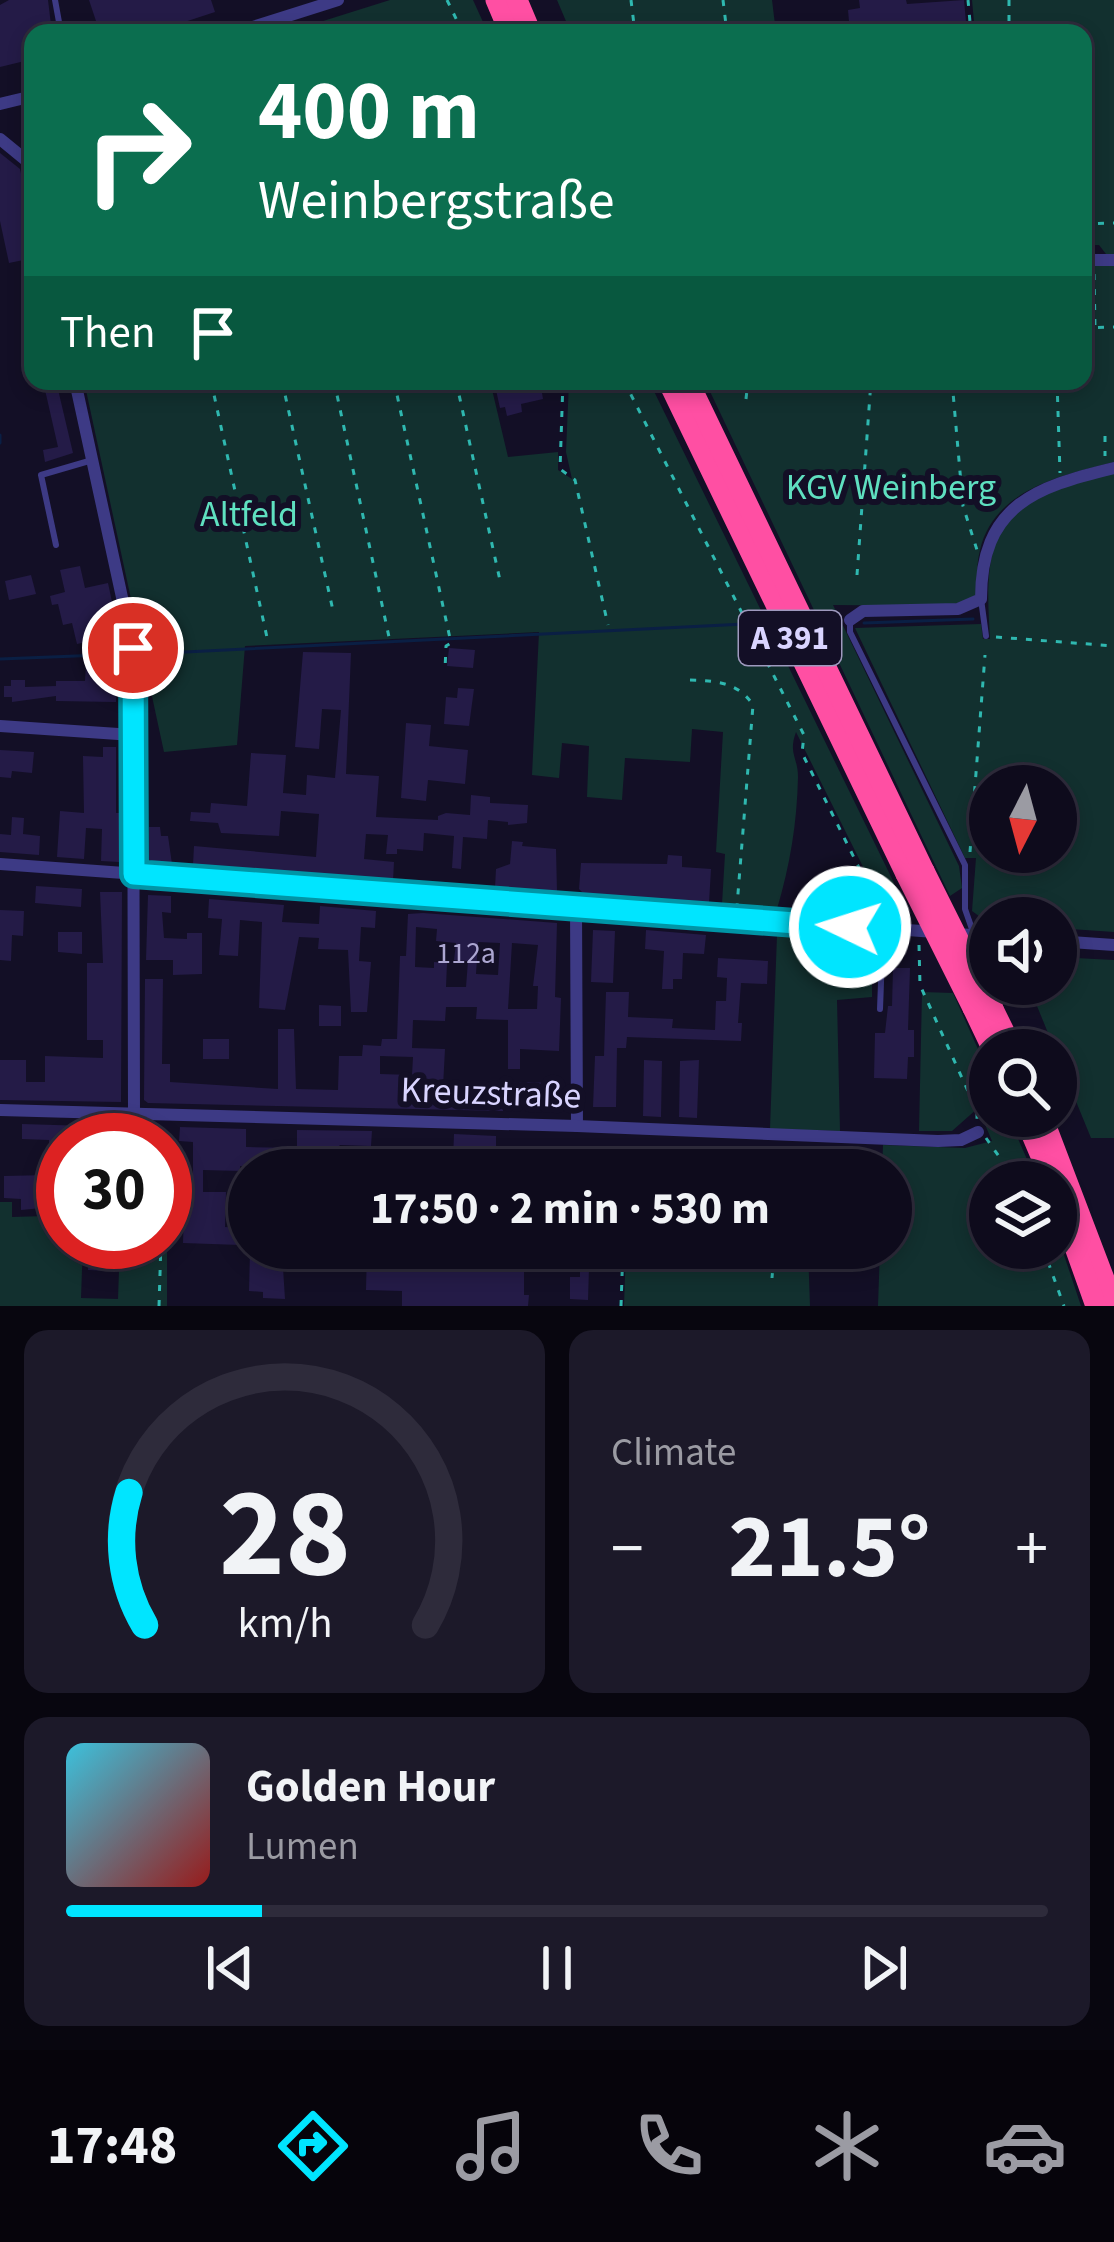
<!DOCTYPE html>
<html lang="en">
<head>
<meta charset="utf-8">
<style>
  body { margin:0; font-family:"Source Sans 3",sans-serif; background:#1c1929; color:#f1f3f6; height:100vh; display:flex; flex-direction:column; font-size:45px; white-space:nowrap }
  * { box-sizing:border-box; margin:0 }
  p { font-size:39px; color:#9b9ba3 }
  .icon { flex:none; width:66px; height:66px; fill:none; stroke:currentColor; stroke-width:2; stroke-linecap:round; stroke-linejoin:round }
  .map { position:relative; height:1306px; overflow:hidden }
  .side { display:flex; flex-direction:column; gap:24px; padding:24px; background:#08060f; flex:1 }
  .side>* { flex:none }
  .banner { position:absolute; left:24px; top:24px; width:1068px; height:366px; border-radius:24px; box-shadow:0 6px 18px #0003,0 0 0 3px #2e2b3b; background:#0b6e4f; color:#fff; overflow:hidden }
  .needle { width:78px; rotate:186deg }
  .fabs { position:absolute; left:969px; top:765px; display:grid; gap:24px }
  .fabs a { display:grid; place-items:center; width:108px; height:108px; border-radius:50%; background:#0e0b1c; box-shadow:0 6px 18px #0003,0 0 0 3px #2e2b3b; font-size:60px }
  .speed { position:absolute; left:36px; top:1113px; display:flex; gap:24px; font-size:60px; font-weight:700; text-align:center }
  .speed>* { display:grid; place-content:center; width:156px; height:156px; border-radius:50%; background:#0e0b1c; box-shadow:0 6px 18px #0003,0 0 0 3px #2e2b3b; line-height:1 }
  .speed .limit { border:18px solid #d22; background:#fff; color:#111 }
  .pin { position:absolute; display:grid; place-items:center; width:102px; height:102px; color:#fff; margin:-51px; border:6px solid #fff; border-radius:50%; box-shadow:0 3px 12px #0007 }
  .me { position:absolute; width:132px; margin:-66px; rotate:274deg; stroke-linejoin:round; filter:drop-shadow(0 0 9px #0008) }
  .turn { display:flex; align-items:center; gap:42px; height:252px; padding:0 36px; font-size:54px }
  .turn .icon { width:156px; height:156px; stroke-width:2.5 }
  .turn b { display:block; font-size:84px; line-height:102px }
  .then { display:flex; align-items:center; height:114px; padding:0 36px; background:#0003; gap:24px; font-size:45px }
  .big { font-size:90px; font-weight:700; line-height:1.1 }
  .side .card { flex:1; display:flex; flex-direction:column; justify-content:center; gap:18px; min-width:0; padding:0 42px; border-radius:24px; background:#1c1929 }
  .side .dial { align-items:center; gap:0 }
  .dial svg { height:312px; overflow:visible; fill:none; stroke:#2e2b3b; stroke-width:7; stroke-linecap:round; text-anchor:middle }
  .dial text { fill:#f1f3f6; stroke:none }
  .song { display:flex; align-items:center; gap:36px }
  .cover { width:144px; height:144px; border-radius:18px; background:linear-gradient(135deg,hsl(190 70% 55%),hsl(0 70% 35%)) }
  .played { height:12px; border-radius:6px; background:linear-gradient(90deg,#00e5ff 20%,#2e2b3b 20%) }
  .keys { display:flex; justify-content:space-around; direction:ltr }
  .heat { display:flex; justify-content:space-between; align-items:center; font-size:66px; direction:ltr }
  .side .tiles { flex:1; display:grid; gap:24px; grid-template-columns:1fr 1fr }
  .card:last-child { grid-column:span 2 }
  .trip { position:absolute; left:228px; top:1149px; width:684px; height:120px; border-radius:60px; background:#0e0b1c; box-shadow:0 6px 18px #0003,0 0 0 3px #2e2b3b; font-weight:700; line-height:120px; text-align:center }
  .tab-bar { display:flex; height:192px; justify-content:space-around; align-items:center; background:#06040b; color:#9b9ba3 }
  .tab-bar .icon { width:84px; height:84px }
  .tab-bar .selected { color:#00e5ff }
  .tab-bar b { font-size:54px; color:#f1f3f6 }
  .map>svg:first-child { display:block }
  .green { fill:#12302f; fill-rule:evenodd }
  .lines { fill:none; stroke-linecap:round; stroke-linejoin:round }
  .stream { stroke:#0a1f44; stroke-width:3 }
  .building { fill:#241b47; fill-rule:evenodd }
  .path { stroke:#2fb8b0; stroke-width:3; stroke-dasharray:6 9; stroke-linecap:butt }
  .service { stroke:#3d3a85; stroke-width:6 }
  .minor { stroke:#3d3a85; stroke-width:12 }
  .motorway { stroke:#ff4fa3; stroke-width:21 }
  .motorway-bridge { stroke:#ff4fa3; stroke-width:21 }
  .route-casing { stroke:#0095a6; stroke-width:30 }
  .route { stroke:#00e5ff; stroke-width:21 }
  .labels { text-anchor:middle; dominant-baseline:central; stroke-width:12; stroke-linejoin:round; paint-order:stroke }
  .number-label { font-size:30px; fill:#aca6d1 }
  .shield { fill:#130f26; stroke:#9e99be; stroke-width:3 }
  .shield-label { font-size:33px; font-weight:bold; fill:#d9d4ff }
  .park-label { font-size:36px; fill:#5fe0c0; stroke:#130f26 }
  .street-label { font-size:36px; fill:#d9d4ff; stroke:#130f26 }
</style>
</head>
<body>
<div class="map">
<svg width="1114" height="1306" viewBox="0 0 1114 1306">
  <rect width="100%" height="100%" fill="#130f26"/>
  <g class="green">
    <polygon points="390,0 473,0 488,33 285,33"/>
    <polygon points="557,0 772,0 776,33 571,33"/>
    <polygon points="972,0 1114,0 1114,254 1106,254 1099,245 1083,245 1083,33 975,33"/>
    <path d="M1114,264v198c-51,13 -120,27 -134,88 -4,15 -3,32 -3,47l-29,9 -115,-1 126,261 3,22 -12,8 -245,-515h378v-116z"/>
    <path d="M84,381h406l18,76 50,-5v18l14,9 -6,-27 3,-71h80l247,506 -18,10 -82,-165c-8,22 2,25 2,45 -1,46 -8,88 -21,132l-55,-5 3,-50 -9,-2 7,-120 -31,-3 -2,33 -65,-4 -3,42 -35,-3 2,-51 -27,-3 -3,35 -27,-3 7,-143 -294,14 -8,99 -73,7z"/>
    <path d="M1114,472v460l-58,-4v-10h-66v6l-18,-13 4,-53h-11l-110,-230 126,-4 2,15h7c-3,-55 -9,-115 50,-145 21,-11 51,-15 74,-22zM990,786h66v66h-66z"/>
    <polygon points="777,935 872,943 872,997 837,1000 840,1131 770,1129"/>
    <polygon points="1056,957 1114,960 1114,1138 1091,1138 1028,984 1056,984"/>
    <polygon points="922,992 953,993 990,1076 990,1116 1008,1116 1037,1182 990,1182 990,1248 1056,1248 1056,1231 1081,1306 878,1306 880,1248 891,1248 891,1170 882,1170 883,1145 965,1148 992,1141 978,1108 952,1131 919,1131"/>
    <polygon points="0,1202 12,1202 12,1217 46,1216 47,1236 63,1236 63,1242 83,1242 81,1298 118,1299 120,1242 165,1242 167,1236 167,1306 0,1306"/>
    <polygon points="626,1248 808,1248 810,1306 624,1306"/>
  </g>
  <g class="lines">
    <g class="stream">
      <polyline points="0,435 0,443"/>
      <polyline points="864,623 973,619"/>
      <polyline points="145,654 745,624"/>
      <polyline points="0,659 101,655"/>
    </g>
  </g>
  <g class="building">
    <polygon points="9,0 48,0 52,33 33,33 33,59 0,67 0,5"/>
    <polygon points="89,0 211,0 215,12 151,33 100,33"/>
    <polygon points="859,0 906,0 907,4 964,0 967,33 850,33 848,10 860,8"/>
    <polygon points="0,153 20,169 33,228 33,258 9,263 0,221"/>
    <polygon points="43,381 56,381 73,453 45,462 43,450 58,447"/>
    <polygon points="494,381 540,381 543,399 521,404 522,412 507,416 505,407 500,408"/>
    <polygon points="80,566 85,588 108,583 121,644 116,645 116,702 56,701 56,696 12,702 12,697 4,697 4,686 11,686 11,680 25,680 25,687 56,686 56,681 85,681 86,665 103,665 100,639 77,644 72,623 63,625 58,604 52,605 50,596 65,592 60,570"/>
    <polygon points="31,575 36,594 9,600 5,581"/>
    <polygon points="449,648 475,650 473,668 447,666"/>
    <polygon points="303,652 351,653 346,774 379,776 376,817 438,820 438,816 446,813 470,815 471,795 490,797 490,803 528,805 527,823 508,825 508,822 488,820 487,839 463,837 461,869 452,868 454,836 424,833 423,851 397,849 397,854 386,854 388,835 366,834 364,859 394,862 393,881 193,865 194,846 316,857 319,814 281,811 279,836 221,833 218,823 190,821 191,812 210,813 211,803 247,806 251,753 286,755 283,793 306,795 307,775 335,778 341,710 322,709 319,749 295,747"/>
    <polygon points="458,688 474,689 469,726 444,724 446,697 457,698"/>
    <polygon points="406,723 431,725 429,746 468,750 465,784 428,780 426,801 401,798"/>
    <polygon points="103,747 116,747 116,813 123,813 123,858 119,862 101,861 102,829 86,828 84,859 57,857 60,811 84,813 83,756 103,757"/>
    <polygon points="0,750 34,752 32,773 12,771 11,778 0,777"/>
    <polygon points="12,817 24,818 23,834 40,836 39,855 0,852 0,834 11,835"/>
    <polygon points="149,827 160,827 161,836 168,836 172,864 148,860"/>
    <polygon points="512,841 523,842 522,846 556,849 557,892 495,888 496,869 510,864"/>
    <polygon points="668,855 682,856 682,867 711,869 709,903 583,893 579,889 581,863 667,864"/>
    <polygon points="36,886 82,889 81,907 35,903"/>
    <polygon points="100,892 122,892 121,1102 0,1100 0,1060 26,1060 26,1082 45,1082 45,1056 103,1058 103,1040 87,1040 87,963 103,963"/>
    <polygon points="148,895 171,896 171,913 162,912 164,938 187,939 187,933 202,933 202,974 173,975 173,960 146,960"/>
    <polygon points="209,899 284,905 282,922 319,924 320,906 376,911 375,928 361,927 359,961 371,962 367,1012 351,1012 348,950 318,949 319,938 299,937 285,1010 259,1008 262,922 240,920 238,956 219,955 222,919 208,918"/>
    <polygon points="0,910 24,911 23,936 12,935 11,961 0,960"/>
    <path d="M423,913l134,10 -2,74 6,1 -2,53 -39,-2v20h-12v-49l-32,-1 1,-12h-31l-1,14 -32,-1 -1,28 33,1 -2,38 70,6v-11l51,1 -1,22 -60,-1v7l-355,-8 -4,-3 1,-121h18l-1,85h8v18l108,7v-60h16l2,60 42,1 1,-34h23l1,-11 18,1 1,-7h15l3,-83h6l2,-42zM416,927l21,2 -1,12 20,2 -2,17 14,1 -2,26h-20l1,-24 -13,-1v6l-19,-1zM478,942l22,1 -2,32 -22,-1zM512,943l26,2 -5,41h5l-1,23h-29zM380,1056l33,1 -1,18 -32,-1z"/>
    <polygon points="593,930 615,931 613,983 591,982"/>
    <polygon points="646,930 706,935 704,954 683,953 682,979 673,979 673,989 662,989 664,951 645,949"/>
    <polygon points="58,932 82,932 82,954 58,952"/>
    <polygon points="718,958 768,961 767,984 741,983 738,1023 742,1023 741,1041 627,1037 626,1048 617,1048 616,1107 593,1107 595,1056 604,1056 606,992 629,992 628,1017 673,1019 672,1028 715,1030 716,1001 726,1001 727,978 717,977"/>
    <polygon points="893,968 910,968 908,1030 914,1030 914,1057 908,1057 907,1079 874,1078 875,1033 885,1033 888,1006 892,1006"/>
    <polygon points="319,1005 341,1006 341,1026 319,1026"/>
    <rect x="203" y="1039" width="26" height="20"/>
    <polygon points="644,1060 662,1061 661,1117 643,1116"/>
    <polygon points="699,1060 697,1118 679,1117 680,1061"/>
    <polygon points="22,1124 120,1127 120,1140 60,1141 63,1206 21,1210 21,1199 4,1198 4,1176 49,1175 49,1140 22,1139"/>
    <polygon points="180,1127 246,1129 246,1147 297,1148 297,1130 372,1131 371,1146 340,1145 334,1151 313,1150 312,1162 286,1161 286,1170 240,1166 240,1171 203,1170 203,1192 226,1192 225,1227 241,1228 240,1245 183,1243 184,1211 165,1210 165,1182 193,1183 193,1142 179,1141"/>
    <polygon points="454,1134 496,1136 496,1153 514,1153 518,1170 405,1170 405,1159 453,1160"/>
    <polygon points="647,1151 740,1153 739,1170 646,1170"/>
    <polygon points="783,1153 806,1154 806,1158 877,1156 876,1170 763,1170 763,1161 782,1162"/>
    <rect x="585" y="1157" width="35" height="13"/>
    <polygon points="367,1248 550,1248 550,1261 524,1261 524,1295 529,1295 528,1306 402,1306 402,1291 366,1290"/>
    <polygon points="580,1248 618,1248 617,1268 589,1268 588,1300 570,1299 570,1277 580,1277"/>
    <polygon points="89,1250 113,1250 113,1271 88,1270"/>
    <polygon points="250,1251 282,1252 285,1299 263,1298 263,1292 249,1291"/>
  </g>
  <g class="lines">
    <g class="path">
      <polyline points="447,0 463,33"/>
      <polyline points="631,0 635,33"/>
      <polyline points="723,0 727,33"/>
      <polyline points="968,0 971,33"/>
      <polyline points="1009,0 1009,33"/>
      <polyline points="1083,224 1114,223"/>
      <polyline points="1094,274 1095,327"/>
      <polyline points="1083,328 1114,327"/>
      <polyline points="211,381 268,642"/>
      <polyline points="282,381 334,615"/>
      <polyline points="334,381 389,637"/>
      <polyline points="394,381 451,643 446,646 445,670"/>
      <polyline points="456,381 501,585"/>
      <polyline points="563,381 560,469 575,480 608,625"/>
      <polyline points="624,381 804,735 802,753 883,916"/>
      <polyline points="952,381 963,506 977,550"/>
      <polyline points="1057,381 1060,473"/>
      <polyline points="746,399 748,381"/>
      <polyline points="1105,436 1105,456"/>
      <polyline points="857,575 871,381"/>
      <polyline points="996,637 1114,646"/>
      <path d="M690,680c26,1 48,2 63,25l-16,201"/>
      <polyline points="970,852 985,655"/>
      <polyline points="919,945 920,985 977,1111 977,1121"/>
      <polyline points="986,1138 1017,1182"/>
      <polyline points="164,1140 165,1127"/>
      <polyline points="625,1170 625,1142"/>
      <polyline points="749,1170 750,1142"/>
      <polyline points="759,1248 773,1266 772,1278"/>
      <polyline points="1043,1248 1064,1306"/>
      <polyline points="159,1306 161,1242"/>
      <polyline points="621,1306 623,1248"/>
    </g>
    <g class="service">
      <polyline points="55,0 61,33"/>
      <polyline points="56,545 41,475 89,461"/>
      <polyline points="981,599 986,636"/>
      <polyline points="850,620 850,632 965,865 965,909 973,932"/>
      <polyline points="880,1009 883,929"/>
    </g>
    <g class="minor">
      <polyline points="234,33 338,0"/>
      <polyline points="0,104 33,96"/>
      <polyline points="0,139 33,166"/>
      <polyline points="1083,260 1114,260"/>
      <polyline points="75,381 133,648 134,1113"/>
      <path d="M850,620l13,-9 95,-2 23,-10c0,-93 53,-112 133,-131"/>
      <polyline points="0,726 133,735"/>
      <polyline points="0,864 935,932"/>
      <polyline points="576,906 577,1126"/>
      <polyline points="955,934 990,936"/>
      <polyline points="1056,941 1114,945"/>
      <polyline points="0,1110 577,1126 938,1141 961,1140 978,1132"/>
    </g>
    <g class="motorway">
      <polyline points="496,0 510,33"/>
      <polyline points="517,0 531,33"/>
      <polyline points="668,381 906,874"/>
      <polyline points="688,381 924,871"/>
      <polyline points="973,1008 993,1050"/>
      <polyline points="993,1009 1013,1050"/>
      <polyline points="1024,1116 1052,1182"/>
      <polyline points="1042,1116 1114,1305"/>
      <polyline points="1056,1194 1096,1306"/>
    </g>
    <g class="motorway-bridge">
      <polyline points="924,871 993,1009"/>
      <polyline points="906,874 973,1008"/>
    </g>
  </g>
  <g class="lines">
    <defs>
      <polyline id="route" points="133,648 134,874 850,927"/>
    </defs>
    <use href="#route" class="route-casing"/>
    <use href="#route" class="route"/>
  </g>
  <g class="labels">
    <g class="number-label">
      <text x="466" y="953">112a</text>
    </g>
    <rect class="shield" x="739" y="611" width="102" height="54" rx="9"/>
    <g class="shield-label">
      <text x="790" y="638">A 391</text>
    </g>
    <g class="park-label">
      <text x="891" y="487">KGV Weinberg</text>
      <text x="249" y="514">Altfeld</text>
    </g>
    <g class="street-label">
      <text transform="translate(491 1093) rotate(2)">Kreuzstraße</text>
    </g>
  </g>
</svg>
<div class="fabs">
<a><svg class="needle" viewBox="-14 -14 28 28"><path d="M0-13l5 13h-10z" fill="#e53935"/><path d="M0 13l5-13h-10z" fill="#9b9ba3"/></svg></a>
<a><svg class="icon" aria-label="sound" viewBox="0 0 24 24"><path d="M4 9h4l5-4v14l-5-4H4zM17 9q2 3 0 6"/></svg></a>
<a><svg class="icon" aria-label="search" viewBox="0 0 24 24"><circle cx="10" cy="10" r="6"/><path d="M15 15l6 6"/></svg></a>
<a><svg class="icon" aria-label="layers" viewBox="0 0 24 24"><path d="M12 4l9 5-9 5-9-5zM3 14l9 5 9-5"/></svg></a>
</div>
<div class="speed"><div class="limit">30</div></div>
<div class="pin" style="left:133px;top:648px;background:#d93025"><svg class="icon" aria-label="arrive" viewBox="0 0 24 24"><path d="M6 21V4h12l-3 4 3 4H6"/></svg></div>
<svg class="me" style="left:850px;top:927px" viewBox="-20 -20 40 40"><circle r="17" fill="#00e5ff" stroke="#fff" stroke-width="3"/><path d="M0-11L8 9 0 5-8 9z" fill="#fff"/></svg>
<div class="trip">17:50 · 2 min · 530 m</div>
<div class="banner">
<div class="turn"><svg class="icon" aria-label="right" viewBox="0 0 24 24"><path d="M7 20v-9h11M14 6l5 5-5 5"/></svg><div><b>400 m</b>Weinbergstraße</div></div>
<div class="then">Then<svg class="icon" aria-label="arrive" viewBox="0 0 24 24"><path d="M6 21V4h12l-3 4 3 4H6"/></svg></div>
</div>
</div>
<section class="side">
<div class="tiles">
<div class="card dial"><svg viewBox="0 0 100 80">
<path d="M14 69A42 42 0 1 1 86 69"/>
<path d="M14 69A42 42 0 0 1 10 35" stroke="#00e5ff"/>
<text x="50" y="56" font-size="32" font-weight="700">28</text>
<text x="50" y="72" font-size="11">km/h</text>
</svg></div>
<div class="card"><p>Climate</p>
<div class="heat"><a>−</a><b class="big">21.5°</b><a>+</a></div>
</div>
<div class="card">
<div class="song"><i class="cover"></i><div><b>Golden Hour</b><p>Lumen</p></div></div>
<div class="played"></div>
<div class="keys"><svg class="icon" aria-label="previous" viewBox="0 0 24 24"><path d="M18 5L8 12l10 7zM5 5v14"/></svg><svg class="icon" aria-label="pause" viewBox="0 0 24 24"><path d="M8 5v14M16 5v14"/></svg><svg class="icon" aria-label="next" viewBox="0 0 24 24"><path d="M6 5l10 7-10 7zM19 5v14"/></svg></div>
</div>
</div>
</section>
<nav class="tab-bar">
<b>17:48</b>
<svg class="icon selected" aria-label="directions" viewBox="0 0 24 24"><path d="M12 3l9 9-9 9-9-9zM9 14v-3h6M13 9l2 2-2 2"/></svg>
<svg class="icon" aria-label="music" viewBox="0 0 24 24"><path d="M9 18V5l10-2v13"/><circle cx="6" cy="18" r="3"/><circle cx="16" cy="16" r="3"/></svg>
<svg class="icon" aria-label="phone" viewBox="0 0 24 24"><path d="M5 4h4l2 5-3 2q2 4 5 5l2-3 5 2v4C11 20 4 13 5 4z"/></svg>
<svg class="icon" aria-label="climate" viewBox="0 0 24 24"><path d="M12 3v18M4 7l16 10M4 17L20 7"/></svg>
<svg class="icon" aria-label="car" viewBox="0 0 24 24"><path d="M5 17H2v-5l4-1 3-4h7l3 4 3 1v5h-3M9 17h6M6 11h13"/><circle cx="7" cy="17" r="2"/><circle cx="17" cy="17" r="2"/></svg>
</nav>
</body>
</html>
